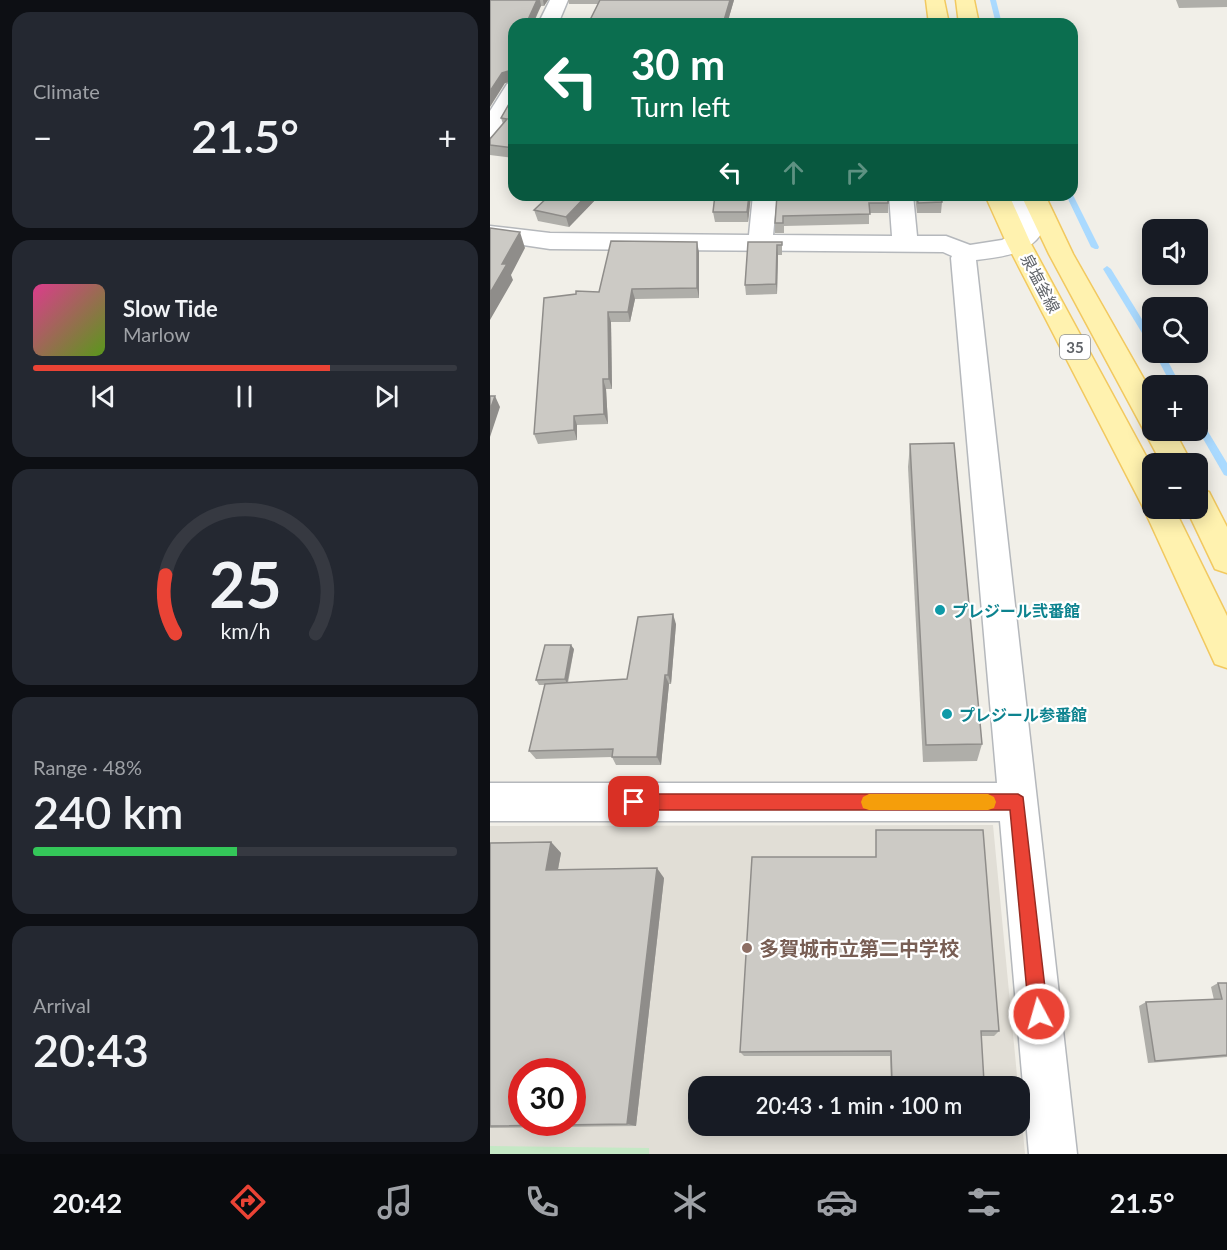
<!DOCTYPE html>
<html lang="en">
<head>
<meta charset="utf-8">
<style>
  body { margin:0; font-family:Lato,"Noto Sans JP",sans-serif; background:#242831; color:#f1f3f6; height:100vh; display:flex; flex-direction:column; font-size:22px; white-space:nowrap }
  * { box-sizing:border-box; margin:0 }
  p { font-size:20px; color:#9ea1a6 }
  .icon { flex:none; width:33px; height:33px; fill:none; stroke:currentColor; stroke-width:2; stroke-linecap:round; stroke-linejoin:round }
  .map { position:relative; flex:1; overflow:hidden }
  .drawer { display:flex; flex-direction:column; gap:12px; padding:12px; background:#0d0f14; width:490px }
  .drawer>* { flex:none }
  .banner { position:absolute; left:18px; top:18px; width:570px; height:183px; border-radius:18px; box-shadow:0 3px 15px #0003; background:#0b6e4f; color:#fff; overflow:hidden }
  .fabs { position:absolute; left:652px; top:219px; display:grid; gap:12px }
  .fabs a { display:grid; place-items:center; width:66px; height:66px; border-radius:12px; background:#171b24; box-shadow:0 3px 15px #0003; font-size:30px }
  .speed { position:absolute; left:18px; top:1058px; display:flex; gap:12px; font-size:30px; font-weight:700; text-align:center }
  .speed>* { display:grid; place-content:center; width:78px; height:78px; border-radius:50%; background:#171b24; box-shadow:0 3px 15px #0003; line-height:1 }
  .speed .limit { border:9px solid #d22; background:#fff; color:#111 }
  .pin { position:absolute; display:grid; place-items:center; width:51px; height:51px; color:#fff; margin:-26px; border-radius:12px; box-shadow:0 3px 9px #0006 }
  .me { position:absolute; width:66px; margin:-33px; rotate:354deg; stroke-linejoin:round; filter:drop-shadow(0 0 4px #0008) }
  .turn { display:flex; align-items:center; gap:21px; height:126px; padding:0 24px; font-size:27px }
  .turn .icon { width:78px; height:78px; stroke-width:2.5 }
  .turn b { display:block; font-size:42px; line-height:51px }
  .lanes { display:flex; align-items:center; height:57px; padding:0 24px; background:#0003; justify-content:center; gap:30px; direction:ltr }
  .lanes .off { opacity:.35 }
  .big { font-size:45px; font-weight:600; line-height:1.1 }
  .drawer .widget { flex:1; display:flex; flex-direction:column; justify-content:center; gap:9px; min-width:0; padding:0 21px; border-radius:18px; background:#242831 }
  .drawer .dial { align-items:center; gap:0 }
  .dial svg { height:156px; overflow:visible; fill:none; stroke:#363941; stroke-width:7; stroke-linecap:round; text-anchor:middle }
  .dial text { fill:#f1f3f6; stroke:none }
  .song { display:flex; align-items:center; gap:18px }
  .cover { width:72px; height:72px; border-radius:9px; background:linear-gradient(135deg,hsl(330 70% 55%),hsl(90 70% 35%)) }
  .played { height:6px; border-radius:3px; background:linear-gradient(90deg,#ea4335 70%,#363941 70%) }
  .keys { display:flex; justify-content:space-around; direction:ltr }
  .heat { display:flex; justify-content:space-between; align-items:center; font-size:33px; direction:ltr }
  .charge { height:9px; border-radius:4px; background:linear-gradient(90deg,#34c759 48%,#363941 0) }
  .trip { position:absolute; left:198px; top:1076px; width:342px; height:60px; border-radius:18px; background:#171b24; box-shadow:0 3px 15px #0003; font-weight:600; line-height:60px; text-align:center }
  .menu { display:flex; height:96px; justify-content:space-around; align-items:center; background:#090b0e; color:#9ea1a6 }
  .menu .icon { width:42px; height:42px }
  .menu .on { color:#ea4335 }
  .menu b { font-size:27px; color:#f1f3f6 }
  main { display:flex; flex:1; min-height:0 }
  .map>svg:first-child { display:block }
  .education { fill:#e1ded6; fill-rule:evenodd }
  .green { fill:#c5e8c5 }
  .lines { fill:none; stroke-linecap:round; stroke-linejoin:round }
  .stream { fill:#aadaff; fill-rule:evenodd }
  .minor-casing { stroke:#b5b8bc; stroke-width:3 }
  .major-casing { stroke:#f2c960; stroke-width:3 }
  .minor { fill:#fff; fill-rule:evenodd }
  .major { fill:#fff2af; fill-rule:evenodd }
  .wall { fill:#afaea9 }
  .shaded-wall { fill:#8f8d8a }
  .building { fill:#cccac5; stroke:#8f8d8a; stroke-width:1.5; fill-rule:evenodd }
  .route { fill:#ea4335; stroke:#982c22; stroke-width:1.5 }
  .slow { fill:#f59e0b }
  .culture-dot { fill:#0f9aa8; stroke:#fff; stroke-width:2 }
  .education-dot { fill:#8d6e63; stroke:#fff; stroke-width:2 }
  .labels { text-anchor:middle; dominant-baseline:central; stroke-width:4.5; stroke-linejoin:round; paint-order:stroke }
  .shield { fill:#fff; stroke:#8f9295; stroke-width:1.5 }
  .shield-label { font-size:15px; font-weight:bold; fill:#5f6368 }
  .street-label { font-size:16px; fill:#5f6368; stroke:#fff }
  .culture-label { font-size:16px; font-weight:bold; fill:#0d838f; stroke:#fff; text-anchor:start }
  .near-education-label { font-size:20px; font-weight:bold; fill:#785e54; stroke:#fff; text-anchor:start }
</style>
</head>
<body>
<main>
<section class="drawer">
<div class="widget"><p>Climate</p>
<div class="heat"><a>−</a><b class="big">21.5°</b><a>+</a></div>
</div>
<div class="widget">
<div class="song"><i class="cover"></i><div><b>Slow Tide</b><p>Marlow</p></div></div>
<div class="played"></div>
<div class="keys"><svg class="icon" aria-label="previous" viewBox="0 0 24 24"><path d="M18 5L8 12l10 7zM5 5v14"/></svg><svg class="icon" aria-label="pause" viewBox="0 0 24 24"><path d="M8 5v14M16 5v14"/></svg><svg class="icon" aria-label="next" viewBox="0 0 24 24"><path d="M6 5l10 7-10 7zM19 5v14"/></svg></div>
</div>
<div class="widget dial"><svg viewBox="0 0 100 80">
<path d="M14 69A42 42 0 1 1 86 69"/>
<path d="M14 69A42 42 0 0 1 9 39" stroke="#ea4335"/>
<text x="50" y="56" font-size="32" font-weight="700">25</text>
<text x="50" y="72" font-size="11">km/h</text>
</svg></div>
<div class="widget"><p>Range · 48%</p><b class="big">240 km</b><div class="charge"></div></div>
<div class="widget"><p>Arrival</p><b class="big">20:43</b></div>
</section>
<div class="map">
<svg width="737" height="1154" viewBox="0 0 737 1154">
  <rect width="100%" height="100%" fill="#f1efe8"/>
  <path class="education" d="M503,825l25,261h-320v39h322v-25l5,54h-535v-328zM32,1071h50v51h-50z"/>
  <polygon class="green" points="0,1146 159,1148 159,1154 0,1154"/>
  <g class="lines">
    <g class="stream">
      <polygon points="500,0 506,0 512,24 506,24"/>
      <polygon points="582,193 609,247 608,249 605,249 601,247 576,195 582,195"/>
      <polygon points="617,266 621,269 663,337 663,347 660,346 613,269"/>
      <polygon points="664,352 673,352 691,386 682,386"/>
      <polygon points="708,419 711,420 737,463 737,476 734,475 708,430"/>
    </g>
    <defs>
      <g id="minor">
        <polygon points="60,0 78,0 68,24 48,24"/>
        <polygon points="24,82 24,107 8,135 0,137 0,111 17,84"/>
        <path d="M263,195h24l-4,40 119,1 -3,-41h24l4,41h29l24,9 32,-5 15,-8 -1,-13 -12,-24h24l13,28v11c-14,21 -42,23 -65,26l101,894h-48l-29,-333h-510v-38h507l-46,-525 1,-2 -9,-4 -393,-3 -60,-9v-14l60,7 199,2z"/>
      </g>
      <g id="major">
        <polygon points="436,0 454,0 459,24 439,24"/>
        <polygon points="466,0 484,0 489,24 469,24"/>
        <polygon points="495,195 519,195 541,244 663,469 663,508 684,508 737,616 737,668 725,664 653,507 517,244"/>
        <polygon points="531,195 555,195 583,254 663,395 663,430 684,430 702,464 672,464 559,254"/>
        <polygon points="708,489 719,492 737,527 737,573 725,569 696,508 708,508"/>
      </g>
    </defs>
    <use href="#minor" class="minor-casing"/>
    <use href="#major" class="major-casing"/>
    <use href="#minor" class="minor"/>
    <use href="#major" class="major"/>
  </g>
  <g class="wall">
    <polygon points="0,0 58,0 54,6 51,6 24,24 24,158 0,155 0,139 13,124 11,118 23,97 23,81 15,83"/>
    <polygon points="78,0 244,0 237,24 98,24 108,4 79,4"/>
    <polygon points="686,0 737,0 737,7 689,8"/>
    <polygon points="60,195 110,195 79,227 48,221 44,210"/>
    <polygon points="261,195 258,222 225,222 223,212"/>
    <polygon points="287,195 398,203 398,213 379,213 379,224 294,226 294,233 285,233 285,223"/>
    <polygon points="425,195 451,195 452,202 451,213 427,213"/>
    <polygon points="258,242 292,242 292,255 288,255 287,294 256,295 255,285"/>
    <polygon points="209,252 209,298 145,299 140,322 121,322 122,389 116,389 118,424 87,425 87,440 48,444 44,434 109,292"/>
    <polygon points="420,444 492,744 487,761 433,762 418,467"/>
    <polygon points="186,624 181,684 179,684 171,765 126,765 122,757 46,759 39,751 55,685 49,685 46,680 84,649 78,683 137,679"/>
    <polygon points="386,830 509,1031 504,1036 491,1036 494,1082 490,1085 401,1085 400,1056 254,1056 250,1052 386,857"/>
    <polygon points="61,842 71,853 68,869 174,878 146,1126 0,1128 0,843"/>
    <polygon points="728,983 737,983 737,1057 658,1063 649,1006 656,1002 724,1000 721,987"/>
  </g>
  <g class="shaded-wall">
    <polygon points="47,0 50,0 51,6 43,24 36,24"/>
    <polygon points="53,0 58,0 54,6"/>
    <polygon points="240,0 244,0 237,24 233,24"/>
    <polygon points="22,70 24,81 15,83 0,107 0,91 12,73"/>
    <polygon points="97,195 110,195 79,227 76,217"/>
    <polygon points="259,195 261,195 258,222 257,212"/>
    <polygon points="30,232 35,248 21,275 23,280 0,320 0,293 12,264"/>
    <polygon points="207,242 209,252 209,298 207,288"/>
    <polygon points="287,245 288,255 287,294 286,284"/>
    <polygon points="142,289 145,299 140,322 138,312"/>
    <polygon points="118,312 121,322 122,389 119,379"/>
    <polygon points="113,379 116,389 118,424 114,414"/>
    <polygon points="5,396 10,407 0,437 0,410"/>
    <polygon points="84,416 87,425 87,440 84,430"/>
    <polygon points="183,614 186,624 181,684 178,675"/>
    <polygon points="81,645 84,649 77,684 75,679"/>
    <polygon points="175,675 179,684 171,765 167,757"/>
    <polygon points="61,842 71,853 66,880 56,870"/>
    <polygon points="167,868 174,878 146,1126 137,1124"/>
  </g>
  <g class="building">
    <polygon points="0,0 47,0 36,24 24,24 24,148 0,145 0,139 17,119 11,118 23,97 22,70 12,73 0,91"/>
    <polygon points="110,0 240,0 233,24 284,21 284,24 98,24"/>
    <polygon points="60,195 97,195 76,217 44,210"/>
    <polygon points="225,195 259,195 257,212 223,212"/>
    <polygon points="287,195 398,195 398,203 379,203 380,214 293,216 293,223 285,223"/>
    <polygon points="427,195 451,195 452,202 428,203"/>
    <polygon points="0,228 30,232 12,264 17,264 0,293"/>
    <polygon points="121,241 207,242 207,288 142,289 138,312 118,312 119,379 113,379 114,414 84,416 84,430 44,434 54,298 86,294 86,291 109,292"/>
    <polygon points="258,242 292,242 292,245 287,245 286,284 255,285"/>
    <polygon points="0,396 5,396 0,410"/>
    <polygon points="464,443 492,744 436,745 420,444"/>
    <polygon points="183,614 178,675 175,675 167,757 122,757 123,749 39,751 55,684 137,679 148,617"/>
    <polygon points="55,645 81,645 75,679 46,680"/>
    <polygon points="386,830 493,830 509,1031 491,1031 494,1082 402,1082 401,1051 250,1052 262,857 386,857"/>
    <path d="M61,842l-5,28 111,-2 -30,256 -137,2v-283zM32,1071h50v51h-50z"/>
    <polygon points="728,983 737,983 737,1055 665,1061 656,1002 732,999"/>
  </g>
  <polygon class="route" points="144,794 528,794 533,797 558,1014 555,1020 549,1023 542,1020 539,1014 520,810 144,810 138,807 136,802 138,796"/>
  <polygon class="slow" points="379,794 498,794 504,797 506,802 504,808 498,810 379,810 373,808 371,802 373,797"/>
  <g class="culture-dot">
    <circle cx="450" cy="610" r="6"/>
    <circle cx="457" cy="714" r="6"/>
  </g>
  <circle class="education-dot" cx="257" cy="948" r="6"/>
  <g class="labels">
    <rect class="shield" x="570" y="335" width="30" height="24" rx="4.5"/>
    <g class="shield-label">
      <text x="585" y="347">35</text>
    </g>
    <g class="street-label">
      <text transform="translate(551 283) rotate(62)">泉塩釜線</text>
    </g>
    <g class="culture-label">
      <text x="462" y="610">プレジール弐番館</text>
      <text x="469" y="714">プレジール参番館</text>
    </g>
    <g class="near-education-label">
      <text x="269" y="948">多賀城市立第二中学校</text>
    </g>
  </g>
</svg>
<div class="fabs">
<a><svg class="icon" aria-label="sound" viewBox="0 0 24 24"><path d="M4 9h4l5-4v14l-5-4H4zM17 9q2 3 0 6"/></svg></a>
<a><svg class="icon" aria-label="search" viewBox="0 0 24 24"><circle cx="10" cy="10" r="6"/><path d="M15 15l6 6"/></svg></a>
<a>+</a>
<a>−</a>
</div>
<div class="speed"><div class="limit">30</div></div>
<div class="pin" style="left:144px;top:802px;background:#d93025"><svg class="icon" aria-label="arrive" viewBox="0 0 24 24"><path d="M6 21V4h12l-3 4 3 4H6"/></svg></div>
<svg class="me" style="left:549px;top:1014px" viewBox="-20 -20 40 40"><circle r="17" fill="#ea4335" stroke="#fff" stroke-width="3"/><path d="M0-11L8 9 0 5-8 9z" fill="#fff"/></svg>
<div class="trip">20:43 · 1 min · 100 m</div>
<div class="banner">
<div class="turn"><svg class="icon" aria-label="left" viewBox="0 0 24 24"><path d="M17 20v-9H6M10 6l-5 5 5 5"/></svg><div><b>30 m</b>Turn left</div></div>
<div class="lanes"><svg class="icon" aria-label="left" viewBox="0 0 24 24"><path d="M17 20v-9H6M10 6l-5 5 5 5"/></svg><svg class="icon off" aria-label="ahead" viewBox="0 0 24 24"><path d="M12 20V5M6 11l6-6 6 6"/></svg><svg class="icon off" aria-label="right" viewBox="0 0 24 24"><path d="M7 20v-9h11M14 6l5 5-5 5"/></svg></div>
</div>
</div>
</main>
<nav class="menu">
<b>20:42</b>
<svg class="icon on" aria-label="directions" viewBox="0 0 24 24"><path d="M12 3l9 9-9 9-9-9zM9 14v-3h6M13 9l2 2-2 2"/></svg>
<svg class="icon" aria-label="music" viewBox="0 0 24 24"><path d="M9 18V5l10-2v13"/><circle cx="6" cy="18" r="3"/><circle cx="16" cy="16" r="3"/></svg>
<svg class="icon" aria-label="phone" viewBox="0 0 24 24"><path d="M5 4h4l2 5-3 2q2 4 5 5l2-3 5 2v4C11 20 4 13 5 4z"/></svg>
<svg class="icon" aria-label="climate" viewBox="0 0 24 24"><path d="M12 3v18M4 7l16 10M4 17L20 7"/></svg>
<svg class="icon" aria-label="car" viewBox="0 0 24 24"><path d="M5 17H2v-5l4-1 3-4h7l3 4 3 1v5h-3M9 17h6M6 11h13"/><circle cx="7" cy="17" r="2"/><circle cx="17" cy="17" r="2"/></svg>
<svg class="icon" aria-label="filters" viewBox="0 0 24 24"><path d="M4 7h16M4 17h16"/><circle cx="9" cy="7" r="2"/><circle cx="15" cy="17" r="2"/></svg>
<b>21.5°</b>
</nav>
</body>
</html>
